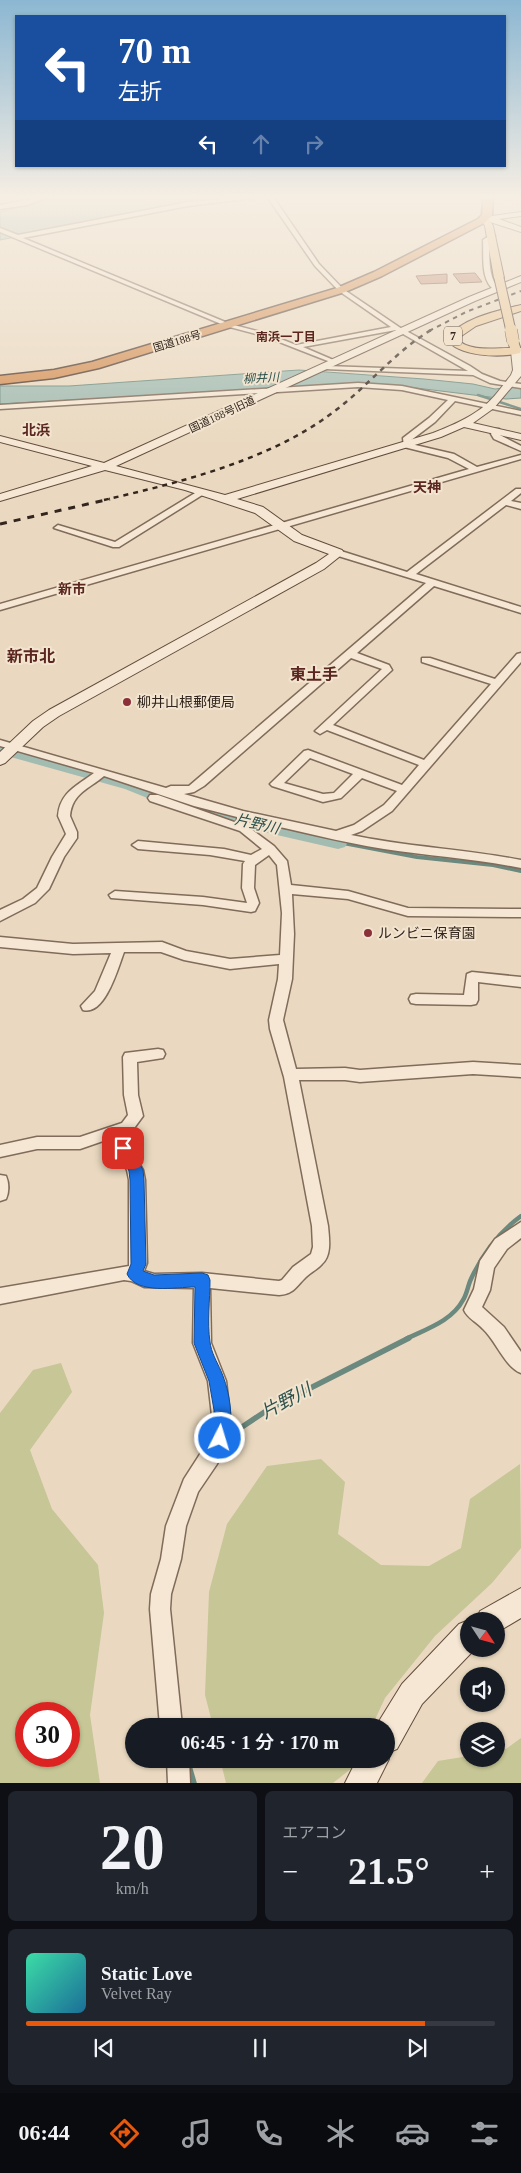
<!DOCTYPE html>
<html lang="ja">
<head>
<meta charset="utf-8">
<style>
  body { margin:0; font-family:"Times New Roman","Noto Sans JP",serif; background:#20242c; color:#f1f3f6; height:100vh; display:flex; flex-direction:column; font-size:19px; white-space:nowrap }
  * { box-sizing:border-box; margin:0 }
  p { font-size:16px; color:#9ea1a6 }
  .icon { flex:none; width:28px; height:28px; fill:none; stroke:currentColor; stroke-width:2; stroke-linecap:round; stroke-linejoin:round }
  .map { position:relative; height:1783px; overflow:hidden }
  .sheet { display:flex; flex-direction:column; gap:8px; padding:8px; background:#0d0f14; flex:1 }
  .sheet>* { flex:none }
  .hud { position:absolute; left:15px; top:15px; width:491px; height:152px; border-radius:0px; box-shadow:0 1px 4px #0004; background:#1a4fa0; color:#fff; overflow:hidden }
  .needle { width:32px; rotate:126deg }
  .tools { position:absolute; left:460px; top:1612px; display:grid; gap:10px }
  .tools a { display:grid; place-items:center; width:45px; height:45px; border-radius:50%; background:#171b24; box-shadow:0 1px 4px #0004; font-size:25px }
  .speed { position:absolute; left:15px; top:1702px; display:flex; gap:10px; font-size:25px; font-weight:700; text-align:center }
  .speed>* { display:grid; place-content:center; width:65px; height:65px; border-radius:50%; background:#171b24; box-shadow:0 1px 4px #0004; line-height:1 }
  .speed .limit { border:8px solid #d22; background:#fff; color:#111 }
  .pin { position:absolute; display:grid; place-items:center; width:42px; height:42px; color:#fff; margin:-21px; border-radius:10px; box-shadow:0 2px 8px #0006 }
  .me { position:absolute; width:55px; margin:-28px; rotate:5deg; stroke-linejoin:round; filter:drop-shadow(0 0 4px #0008) }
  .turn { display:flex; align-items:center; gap:18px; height:105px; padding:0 20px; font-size:22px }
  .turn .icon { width:65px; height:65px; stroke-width:2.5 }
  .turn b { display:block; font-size:35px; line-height:42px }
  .lanes { display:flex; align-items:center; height:48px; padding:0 20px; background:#0003; justify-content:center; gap:25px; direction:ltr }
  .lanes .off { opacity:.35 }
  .big { font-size:38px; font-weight:600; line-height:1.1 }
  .sheet .widget { flex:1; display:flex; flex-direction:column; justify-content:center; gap:8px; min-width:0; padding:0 18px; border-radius:8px; background:#20242c }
  .sheet .dial { align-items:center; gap:0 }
  .dial b { font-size:65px; line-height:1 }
  .song { display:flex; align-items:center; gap:15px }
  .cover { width:60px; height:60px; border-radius:8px; background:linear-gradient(135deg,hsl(160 70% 55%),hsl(200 70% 35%)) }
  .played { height:5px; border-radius:2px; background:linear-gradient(90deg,#ea580c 85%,#363941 85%) }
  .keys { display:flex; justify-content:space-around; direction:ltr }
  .heat { display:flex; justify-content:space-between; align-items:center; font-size:28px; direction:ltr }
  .sheet .tiles { flex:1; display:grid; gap:8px; grid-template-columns:1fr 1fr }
  .widget:last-child { grid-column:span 2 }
  .trip { position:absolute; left:125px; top:1718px; width:270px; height:50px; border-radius:25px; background:#171b24; box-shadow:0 1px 4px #0004; font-weight:600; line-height:50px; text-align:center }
  .menu { display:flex; height:80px; justify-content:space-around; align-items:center; background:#090b0e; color:#9ea1a6 }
  .menu .icon { width:35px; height:35px }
  .menu .on { color:#ea580c }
  .menu b { font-size:22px; color:#f1f3f6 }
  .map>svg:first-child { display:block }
  .green { fill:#c6c696; fill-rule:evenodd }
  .water { fill:#a3bcb2; stroke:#6b897e }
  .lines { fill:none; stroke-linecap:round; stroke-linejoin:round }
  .stream-far3 { stroke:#6b897e; stroke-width:2.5 }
  .stream-far2 { stroke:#6b897e; stroke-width:4 }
  .stream-far1 { stroke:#6b897e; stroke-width:4.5 }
  .stream { stroke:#6b897e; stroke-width:5.5 }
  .river { fill:#a3bcb2; fill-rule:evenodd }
  .building { fill:#c59179; stroke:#7e5342 }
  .street-casing { stroke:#816b5a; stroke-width:3 }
  .secondary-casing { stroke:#634c3d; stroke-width:2 }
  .primary-casing { stroke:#4f3a2e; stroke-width:2 }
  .highway-casing { stroke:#4f3a2e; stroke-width:3 }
  .street { fill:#f5e7d3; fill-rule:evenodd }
  .secondary { fill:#f5e7d3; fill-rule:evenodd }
  .primary { fill:#ebc99a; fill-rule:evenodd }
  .highway { fill:#d49056; fill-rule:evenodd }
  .rail-far2 { stroke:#32251d; stroke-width:2; stroke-dasharray:4.5 4.5; stroke-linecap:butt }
  .rail-far1 { stroke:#32251d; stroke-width:2.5; stroke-dasharray:5 5; stroke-linecap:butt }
  .rail { stroke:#32251d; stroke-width:3; stroke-dasharray:7 7; stroke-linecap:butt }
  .primary-bridge-far1-casing { stroke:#4f3a2e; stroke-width:11; stroke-linecap:butt }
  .primary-bridge-casing { stroke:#4f3a2e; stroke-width:13; stroke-linecap:butt }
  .primary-bridge-far1 { stroke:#ebc99a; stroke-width:9 }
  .primary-bridge { stroke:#ebc99a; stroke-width:12 }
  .route { fill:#1a73e8; stroke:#114b97 }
  .poi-dot { fill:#8b2f39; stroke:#f2e4cf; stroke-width:2 }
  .labels { text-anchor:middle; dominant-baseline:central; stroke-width:4; stroke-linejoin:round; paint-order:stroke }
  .far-street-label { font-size:11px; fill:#32251d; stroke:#f2e4cf }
  .shield { fill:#f2e4cf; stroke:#6c5e52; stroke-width:1 }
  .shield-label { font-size:12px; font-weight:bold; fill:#32251d }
  .far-neighbourhood-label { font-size:12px; font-weight:bold; fill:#5b2620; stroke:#f2e4cf }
  .far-water-label { font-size:12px; font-style:italic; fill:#2d514b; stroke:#f2e4cf }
  .far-quarter-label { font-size:14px; font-weight:bold; fill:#5b2620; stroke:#f2e4cf }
  .poi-label { font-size:14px; fill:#32251d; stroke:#f2e4cf; text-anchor:start }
  .water-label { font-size:15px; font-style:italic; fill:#2d514b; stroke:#f2e4cf }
  .quarter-label { font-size:16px; font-weight:bold; fill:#5b2620; stroke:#f2e4cf }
  .near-water-label { font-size:18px; font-style:italic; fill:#2d514b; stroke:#f2e4cf }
</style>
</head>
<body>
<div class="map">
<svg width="521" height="1783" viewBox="0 0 521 1783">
  <rect width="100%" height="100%" fill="#ead9c0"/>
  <g class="green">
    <path d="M61,1363l11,29 -42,58 22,59 46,56 6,48 -14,102 10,68h-100v-370l33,-43zM26,1714h43v42h-43z"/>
    <polygon points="321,1459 345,1482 338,1534 381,1565 429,1566 461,1548 470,1499 520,1464 521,1548 492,1583 435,1636 385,1698 372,1726 213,1726 205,1695 209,1592 227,1524 267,1466"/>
    <polygon points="521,1738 521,1783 422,1783 438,1761 469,1756 469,1759 496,1759 496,1751 506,1749"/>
    <polygon points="220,1759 356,1759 352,1768 333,1783 226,1783"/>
  </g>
  <g class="water">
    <polygon points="52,198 239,198 193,202 0,240 0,212"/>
    <polygon points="299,370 424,379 473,384 495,389 521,386 521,398 506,399 400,386 359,384 0,404 0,386 69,386"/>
  </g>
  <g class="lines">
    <polyline class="stream-far3" points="478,395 521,409"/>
    <polyline class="stream-far2" points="338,842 417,857 493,865 521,871"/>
    <path class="stream-far1" d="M406,1339c20,-10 46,-18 57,-39 4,-6 5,-15 8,-21 12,-26 27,-46 50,-63"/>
    <g class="stream">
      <polyline points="224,1446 242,1427 269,1409 409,1338"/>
      <polyline points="187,1759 194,1783"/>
    </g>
    <polygon class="river" points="0,742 139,781 191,802 338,835 345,837 348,842 345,847 338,849 233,825 177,810 125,789 0,754"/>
  </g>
  <g class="building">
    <polygon points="475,273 482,282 460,283 453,274"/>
    <polygon points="447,274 447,283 421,284 416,276"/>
  </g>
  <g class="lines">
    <defs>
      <g id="street">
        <polygon points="38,198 46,198 27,205 0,209 0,205"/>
        <polygon points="235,198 253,198 188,206 23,238 230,324 268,334 296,345 391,327 339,291 315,266 268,198 274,198 319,264 343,289 399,327 470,366 482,374 500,381 521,384 521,388 490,383 473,375 324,369 323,368 326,366 468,371 396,330 303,347 338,362 333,363 264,336 226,326 0,232 0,228 18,235 188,202"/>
        <path d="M492,234l3,2 -6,5c1,16 -2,35 10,48l-3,2c-16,-9 -12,-35 -13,-51z"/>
        <polygon points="358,383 402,386 521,411 521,415 455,401 435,422 410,441 411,444 454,454 477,467 521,455 521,459 0,610 0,604 469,469 448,458 404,447 403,438 429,418 448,400 402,390 358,387 0,409 0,405"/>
        <polygon points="493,429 499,429 500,435 521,446 521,451 494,439 491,434"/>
        <path d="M516,489h5v4l-10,8 10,2v6l-15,-4 -90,69 105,33v6l-87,-27 -77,67 32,12 3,5 -59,55 91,35 67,-76 -69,-22v-4h8l65,21 22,-25 4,-1v9l-129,149 -30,20 -11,4c56,12 114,14 170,25v8c-45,-9 -91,-12 -137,-19 -45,-7 -90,-19 -135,-29l2,9 23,17 13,15 4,24 57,6 60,17 113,1v8l-113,-1 -60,-17 -56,-5 2,40 -2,45 -9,41 13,49 49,-1 15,2 113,-8 48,3v12l-48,-3 -113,8 -15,-2h-46l29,146c1,12 4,29 -6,38 -5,6 -13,9 -18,15 -9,9 -11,15 -25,16l-69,-7 1,55 15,38 5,43 -5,20 -9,20 -19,28 -12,34 -5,33 -10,35 -1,15 12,117h-22l-10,-117 1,-15 10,-35 5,-33 18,-47 27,-42 2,-13 -5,-43 -15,-38 1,-55 -50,-1 -13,-6 -7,-1 -124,24v-16l129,-22v-86l-2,-10 -12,-22 3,-4 5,-2 5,2 15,26 2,10 2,83 -3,8 10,3 48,-1 77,8 3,-1 11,-13 18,-13 2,-7 -1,-21 -28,-149 -14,-48 -1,-9 9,-41 1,-15 -49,5 -46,-9 -23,-8h-37c-6,16 -19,64 -41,58l-2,-4 14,-15 16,-38 -38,1 -73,-7v-10l73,7 89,-2 24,9 44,8 50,-4 2,-42 -5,-48 -8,-10 -14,10 -1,23 5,15 -4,8 -4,1 -48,-7 -92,-7 -2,-3 6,-4 88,6 44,6 -5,-15 1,-24 2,-3 -35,-6 -72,-6 -6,-4 6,-4 86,8 27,6 11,-6 -22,-18 -90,-30 -2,-3 2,-3h8l79,28v-6l-43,-11 -90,-30c-15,13 -32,17 -34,40l7,16v6l-13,19 -15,32 -14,14 -35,18v-11l23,-11 14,-11 15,-31 14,-23 -8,-18c2,-24 19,-30 36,-43l-94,-27v-6l166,48 5,-2h18l237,-203 -91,-28v-4h6l66,21zM351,658l31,11 -67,62 5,3 7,-4 92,35 -17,20 -94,-35 -4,1 -34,33 2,2 51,16 18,-4 21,-20 35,13 -13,14 -30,20 -18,6 -93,-20 -59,-17 10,-2 10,-6zM310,758l43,16 -19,19 -11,1 -39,-11z"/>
        <polygon points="200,490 207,492 119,547 113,547 54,528 58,525 115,542"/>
        <polygon points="472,972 521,977 521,987 478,982 478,1000 476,1004 471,1005 416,1004 411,1003 409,999 411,995 416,994 464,995 467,974"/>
        <polygon points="158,1049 163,1050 165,1054 163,1058 137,1062 138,1095 143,1116 132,1131 80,1149 37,1149 0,1157 0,1145 37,1137 80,1137 122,1123 128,1115 124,1095 123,1057 125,1053"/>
        <path d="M0,1175l6,1c3,7 3,16 0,23l-6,2z"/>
        <path d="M521,1222v16l-14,11 -13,19 -4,22 -8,17 22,20 17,25v21c-16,-6 -25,-32 -38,-44 -6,-7 -16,-11 -19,-19l10,-21 6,-28 15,-22z"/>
        <polygon points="167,1759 189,1759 190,1783 168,1783"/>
      </g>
      <g id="secondary">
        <polygon points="521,212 521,216 499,219 521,227 521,232 481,219 485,217"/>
        <path d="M521,276v6l-46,19 -359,165 109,29 208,-62c15,-6 30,-12 43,-21 14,-8 25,-24 35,-37l2,-5 -2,-19 2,-2 8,-1v28l-27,32 -21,15 48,11v6l-57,-13 -23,10 -204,62 26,8 39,28 40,15 2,3 -20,16 -265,147 -16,11 -38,36 -5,2v-13l33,-31 16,-11 267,-147 13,-9 -35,-13 -39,-28 -70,-23 -80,-20 -105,31v-7l92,-28 -92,-24v-6l104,27 365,-166z"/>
        <polygon points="521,1588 521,1618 496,1633 496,1621 476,1621 480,1611"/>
        <polygon points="469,1620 473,1621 469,1621 469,1649 475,1649 422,1704 397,1749 387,1753 389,1759 377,1783 345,1783 357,1759 386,1759 386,1726 376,1726 402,1684 459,1624"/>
      </g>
      <g id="primary">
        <polygon points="485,216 488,217 493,226 504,278 499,281 494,278 485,226 481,219"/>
        <path d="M521,305v6l-45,15 -19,13c12,13 37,9 53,9l-2,-7 5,-3 5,3 3,9 -1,3c-20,5 -61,4 -74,-14 16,-21 50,-28 75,-34z"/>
      </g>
      <polygon id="highway" points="483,198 493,198 492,216 484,223 382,276 345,292 99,368 54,378 0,384 0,376 54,370 92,362 337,288 374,272 478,219 482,215"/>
    </defs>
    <use href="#street" class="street-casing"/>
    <use href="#secondary" class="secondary-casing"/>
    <use href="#primary" class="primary-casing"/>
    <use href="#highway" class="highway-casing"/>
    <use href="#street" class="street"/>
    <use href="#secondary" class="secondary"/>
    <use href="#primary" class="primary"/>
    <use href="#highway" class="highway"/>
    <polyline class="rail-far2" points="429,331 466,312 521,291"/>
    <path class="rail-far1" d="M104,500c74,-17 162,-39 224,-84 37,-26 65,-63 103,-86"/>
    <polyline class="rail" points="0,524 110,499"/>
    <defs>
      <polyline id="primary-bridge-far1" points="499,278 511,331"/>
      <polyline id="primary-bridge" points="511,330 513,341"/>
    </defs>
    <use href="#primary-bridge-far1" class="primary-bridge-far1-casing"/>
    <use href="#primary-bridge" class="primary-bridge-casing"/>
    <use href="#primary-bridge-far1" class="primary-bridge-far1"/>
    <use href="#primary-bridge" class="primary-bridge"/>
  </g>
  <linearGradient id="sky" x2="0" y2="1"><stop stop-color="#8cb7d2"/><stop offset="0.44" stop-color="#f6eee3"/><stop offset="1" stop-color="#f6eee3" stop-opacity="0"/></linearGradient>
  <rect width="521" height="448" fill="url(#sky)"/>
  <path class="route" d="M123,1143l5,1 15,26 1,10 2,84 -3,7 11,4 48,-2 6,2 2,5c0,20 -3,42 0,62 1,10 7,20 11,29 9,21 14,51 5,72l-6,3 -6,-3 -2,-5 2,-14v-14l-5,-29 -15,-38 1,-56c-19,0 -58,8 -68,-13l4,-10 -1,-84 -1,-9 -13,-23 2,-4z"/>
  <g class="poi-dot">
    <circle cx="127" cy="702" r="5"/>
    <circle cx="368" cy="933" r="5"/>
  </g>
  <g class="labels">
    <g class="far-street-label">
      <text transform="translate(177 341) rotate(-17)">国道188号</text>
      <text transform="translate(222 414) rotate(-25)">国道188号旧道</text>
    </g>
    <rect class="shield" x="444" y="326.5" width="18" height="19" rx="4"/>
    <g class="shield-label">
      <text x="453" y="336">7</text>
    </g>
    <g class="far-neighbourhood-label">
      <text x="286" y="337">南浜一丁目</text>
    </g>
    <g class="far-water-label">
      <text transform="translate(261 378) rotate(-3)">柳井川</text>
    </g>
    <g class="far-quarter-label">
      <text x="36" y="430">北浜</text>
      <text x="427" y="487">天神</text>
      <text x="72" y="589">新市</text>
    </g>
    <g class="poi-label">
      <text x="137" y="702">柳井山根郵便局</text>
      <text x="378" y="933">ルンビニ保育園</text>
    </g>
    <g class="water-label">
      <text transform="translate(257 824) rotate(13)">片野川</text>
    </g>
    <g class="quarter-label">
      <text x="31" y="656">新市北</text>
      <text x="314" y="674">東土手</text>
    </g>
    <g class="near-water-label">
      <text transform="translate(286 1401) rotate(-28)">片野川</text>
    </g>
  </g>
</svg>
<div class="tools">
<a><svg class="needle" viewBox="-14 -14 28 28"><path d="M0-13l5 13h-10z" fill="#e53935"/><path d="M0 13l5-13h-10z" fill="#9ea1a6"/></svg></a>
<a><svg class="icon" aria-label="sound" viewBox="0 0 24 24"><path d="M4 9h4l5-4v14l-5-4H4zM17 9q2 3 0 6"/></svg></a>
<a><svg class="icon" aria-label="layers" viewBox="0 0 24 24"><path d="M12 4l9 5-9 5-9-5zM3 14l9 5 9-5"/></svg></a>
</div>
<div class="speed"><div class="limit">30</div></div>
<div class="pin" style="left:123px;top:1148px;background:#d93025"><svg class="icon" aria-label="arrive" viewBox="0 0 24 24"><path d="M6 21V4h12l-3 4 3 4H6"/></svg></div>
<svg class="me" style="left:220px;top:1438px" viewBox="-20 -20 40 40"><circle r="17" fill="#1a73e8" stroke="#fff" stroke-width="3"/><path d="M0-11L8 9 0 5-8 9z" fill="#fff"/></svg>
<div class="trip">06:45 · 1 分 · 170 m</div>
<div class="hud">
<div class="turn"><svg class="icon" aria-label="left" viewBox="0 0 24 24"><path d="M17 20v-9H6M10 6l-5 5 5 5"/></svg><div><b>70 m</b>左折</div></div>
<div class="lanes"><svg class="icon" aria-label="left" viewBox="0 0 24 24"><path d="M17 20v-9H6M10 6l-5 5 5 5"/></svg><svg class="icon off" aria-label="ahead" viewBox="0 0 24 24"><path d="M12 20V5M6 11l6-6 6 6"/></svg><svg class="icon off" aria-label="right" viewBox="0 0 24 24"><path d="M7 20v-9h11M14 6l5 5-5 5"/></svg></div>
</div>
</div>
<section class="sheet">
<div class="tiles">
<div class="widget dial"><b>20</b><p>km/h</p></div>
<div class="widget"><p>エアコン</p>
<div class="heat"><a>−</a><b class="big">21.5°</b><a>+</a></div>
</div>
<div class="widget">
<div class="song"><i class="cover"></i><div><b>Static Love</b><p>Velvet Ray</p></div></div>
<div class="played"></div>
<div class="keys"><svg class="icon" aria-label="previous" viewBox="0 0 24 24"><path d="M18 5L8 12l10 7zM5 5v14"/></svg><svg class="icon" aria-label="pause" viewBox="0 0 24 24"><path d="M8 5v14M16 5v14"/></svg><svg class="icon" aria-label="next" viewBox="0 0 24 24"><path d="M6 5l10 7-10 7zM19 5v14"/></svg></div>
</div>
</div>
</section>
<nav class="menu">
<b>06:44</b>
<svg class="icon on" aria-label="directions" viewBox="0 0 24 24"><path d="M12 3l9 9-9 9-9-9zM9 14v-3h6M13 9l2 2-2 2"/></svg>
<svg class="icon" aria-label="music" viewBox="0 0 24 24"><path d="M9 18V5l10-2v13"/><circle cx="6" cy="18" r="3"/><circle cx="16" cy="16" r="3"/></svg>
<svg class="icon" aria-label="phone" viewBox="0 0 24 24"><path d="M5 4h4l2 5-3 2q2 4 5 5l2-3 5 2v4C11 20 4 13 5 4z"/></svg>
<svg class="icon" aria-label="climate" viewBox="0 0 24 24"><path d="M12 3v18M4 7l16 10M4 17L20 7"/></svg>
<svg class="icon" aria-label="car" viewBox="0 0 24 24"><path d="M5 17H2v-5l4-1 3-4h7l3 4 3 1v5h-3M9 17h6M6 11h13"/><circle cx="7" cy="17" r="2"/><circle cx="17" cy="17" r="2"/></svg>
<svg class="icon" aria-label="filters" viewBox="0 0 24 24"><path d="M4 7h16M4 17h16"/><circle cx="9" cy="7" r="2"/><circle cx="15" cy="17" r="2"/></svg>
</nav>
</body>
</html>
